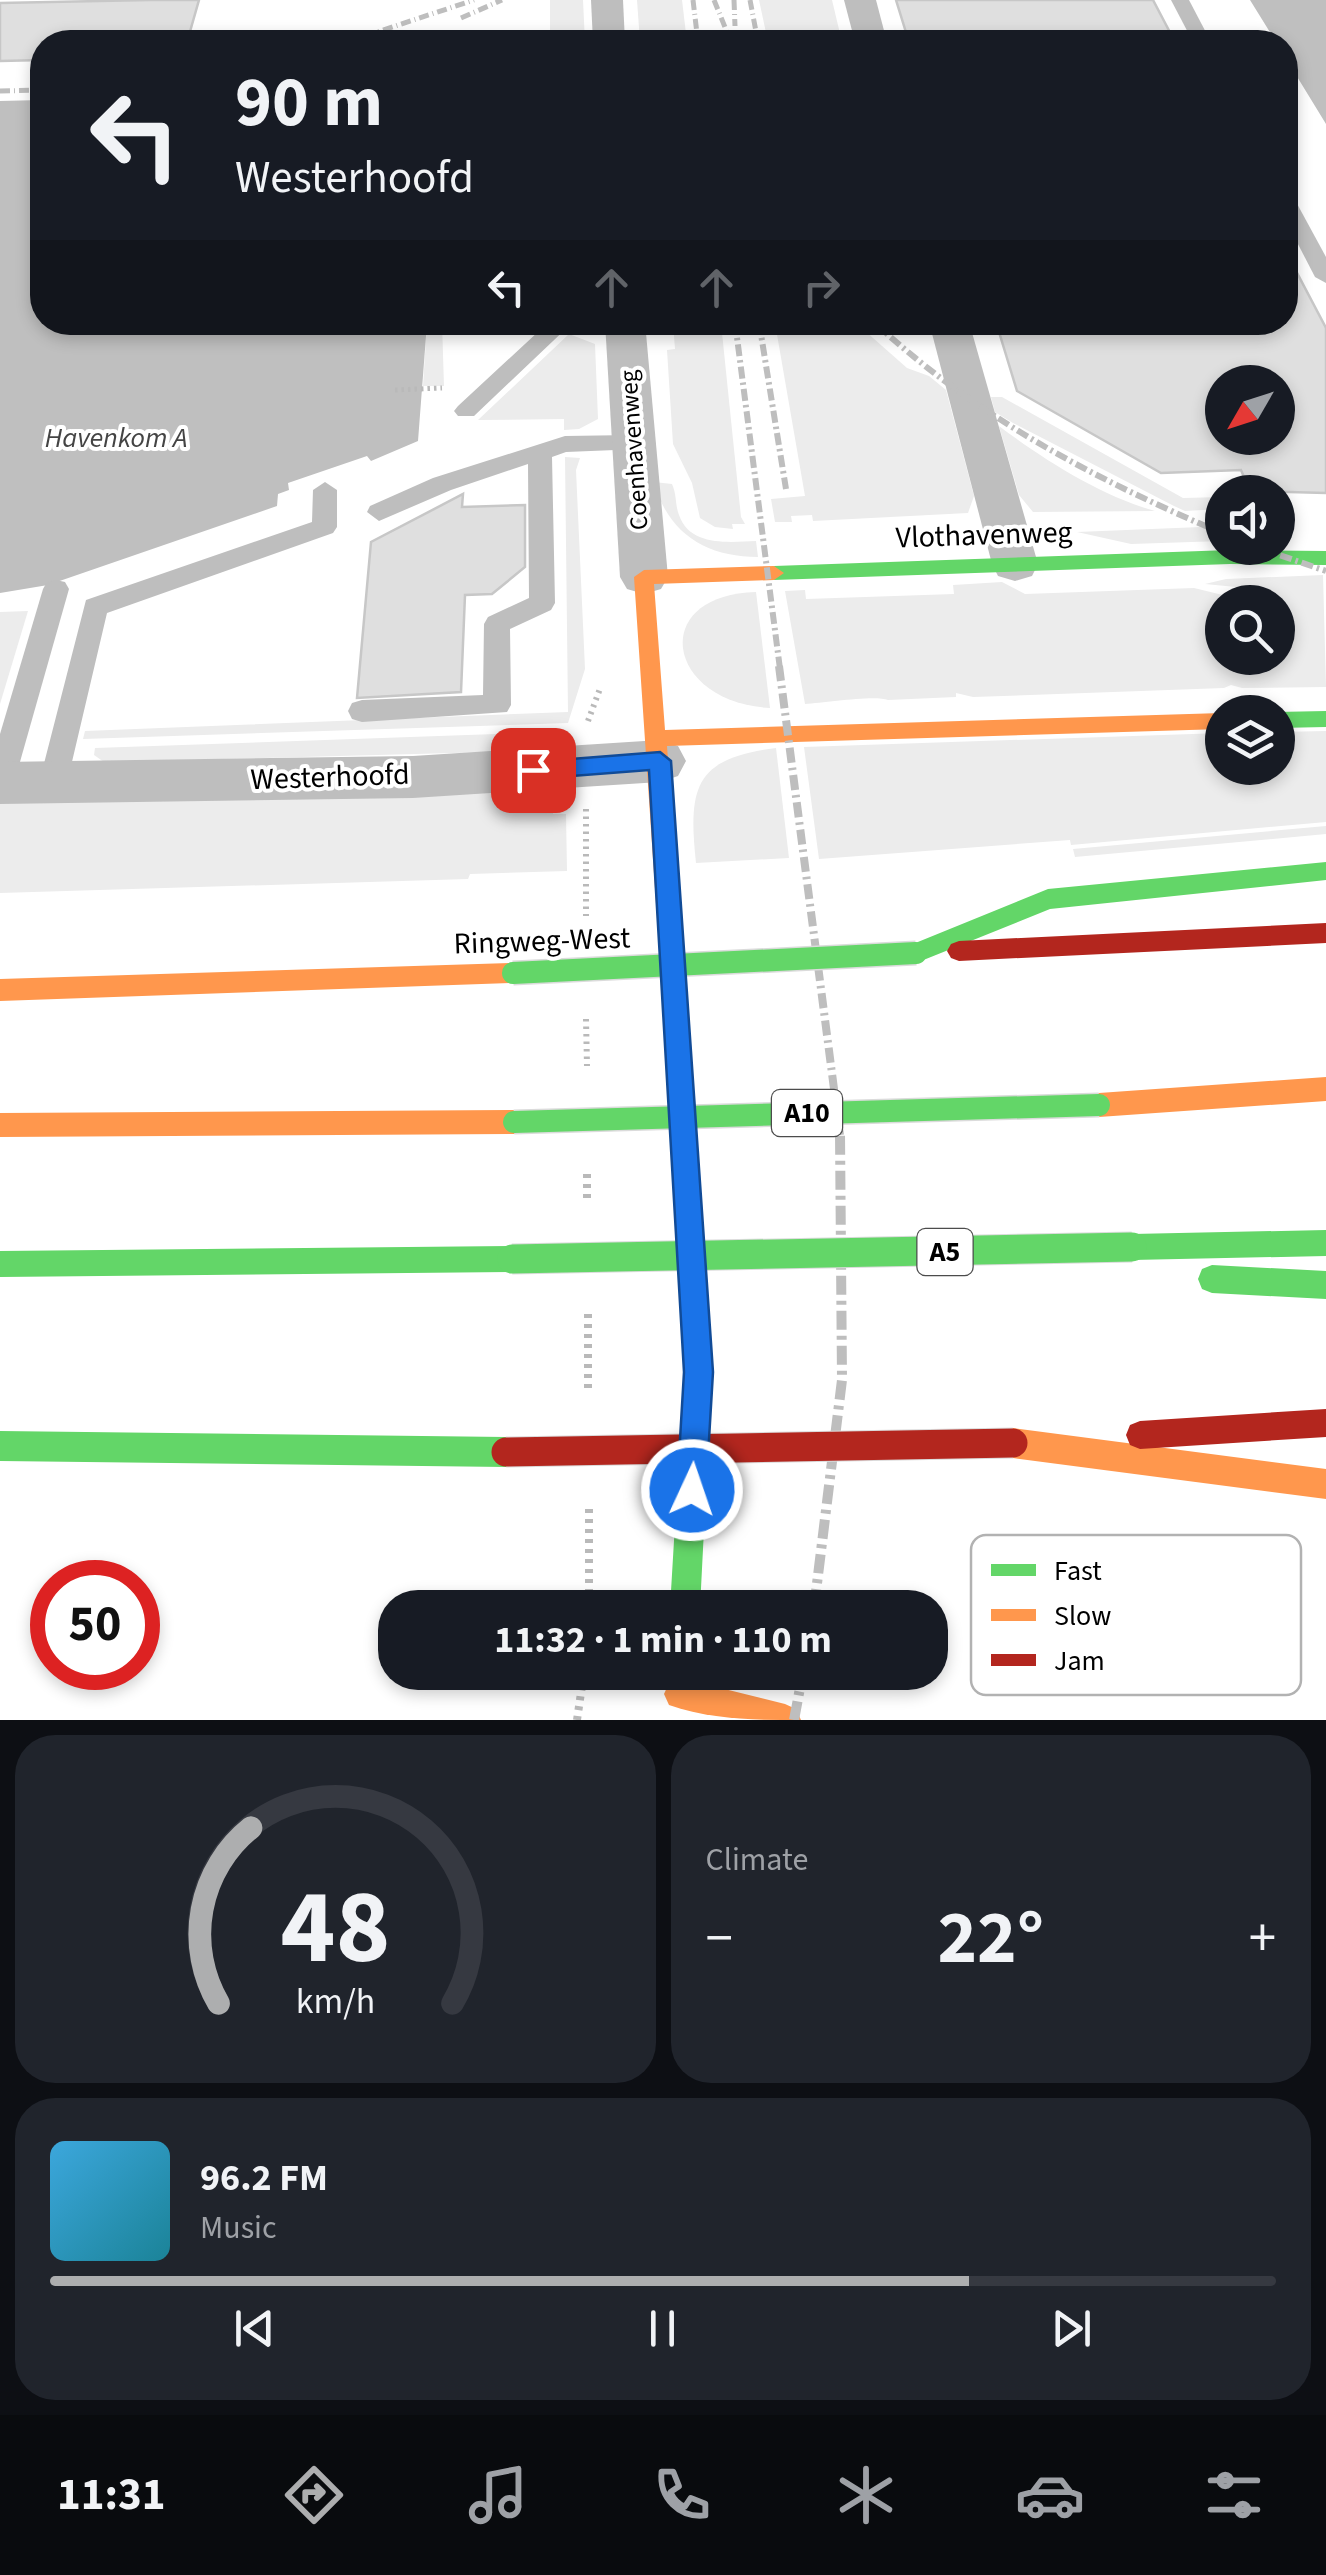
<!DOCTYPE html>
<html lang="en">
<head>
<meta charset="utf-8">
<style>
  body { margin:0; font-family:"Source Sans 3",sans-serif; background:#20242c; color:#f1f3f6; height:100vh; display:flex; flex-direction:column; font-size:38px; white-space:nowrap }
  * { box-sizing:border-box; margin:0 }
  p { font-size:32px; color:#9ea1a6 }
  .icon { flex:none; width:55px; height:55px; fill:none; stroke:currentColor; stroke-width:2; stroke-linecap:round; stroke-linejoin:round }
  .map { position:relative; height:1720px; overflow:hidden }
  .side { display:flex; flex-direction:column; gap:15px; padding:15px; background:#0d0f14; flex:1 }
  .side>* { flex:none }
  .guide { position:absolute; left:30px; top:30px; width:1268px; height:305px; border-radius:40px; box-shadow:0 5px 15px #0003; background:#171b24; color:#f1f3f6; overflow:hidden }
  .needle { width:65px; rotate:231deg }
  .controls { position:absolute; left:1205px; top:365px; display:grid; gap:20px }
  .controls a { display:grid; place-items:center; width:90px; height:90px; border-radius:50%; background:#171b24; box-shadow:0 5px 15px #0003; font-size:50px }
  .speed { position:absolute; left:30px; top:1560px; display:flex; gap:20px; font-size:50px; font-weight:700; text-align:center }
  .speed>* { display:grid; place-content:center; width:130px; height:130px; border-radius:50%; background:#171b24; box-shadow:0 5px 15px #0003; line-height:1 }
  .speed .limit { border:15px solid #d22; background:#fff; color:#111 }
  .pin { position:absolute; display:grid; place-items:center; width:85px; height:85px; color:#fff; margin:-42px; border-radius:20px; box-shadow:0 5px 15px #0006 }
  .me { position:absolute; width:110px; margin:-55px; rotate:3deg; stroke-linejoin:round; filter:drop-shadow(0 0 8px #0008) }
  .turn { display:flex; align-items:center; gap:35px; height:210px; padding:0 40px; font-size:45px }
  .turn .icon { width:130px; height:130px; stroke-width:2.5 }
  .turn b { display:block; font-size:70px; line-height:85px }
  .lanes { display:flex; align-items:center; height:95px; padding:0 40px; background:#0003; justify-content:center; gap:50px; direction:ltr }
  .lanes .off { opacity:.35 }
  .big { font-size:75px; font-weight:700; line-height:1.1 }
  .side .widget { flex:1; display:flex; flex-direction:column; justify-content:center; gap:15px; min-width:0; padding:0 35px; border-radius:40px; background:#20242c }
  .side .dial { align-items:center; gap:0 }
  .dial svg { height:260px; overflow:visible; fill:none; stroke:#363941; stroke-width:7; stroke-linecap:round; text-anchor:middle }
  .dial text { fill:#f1f3f6; stroke:none }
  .song { display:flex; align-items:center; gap:30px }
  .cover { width:120px; height:120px; border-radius:15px; background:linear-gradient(135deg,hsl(200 70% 55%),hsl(190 70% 35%)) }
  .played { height:10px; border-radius:5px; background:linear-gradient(90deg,#adaeaf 75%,#363941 75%) }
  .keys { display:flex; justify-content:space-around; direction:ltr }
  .heat { display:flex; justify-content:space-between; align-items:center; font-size:55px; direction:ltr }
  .side .tiles { flex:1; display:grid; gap:15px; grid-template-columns:1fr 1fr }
  .widget:last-child { grid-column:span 2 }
  .trip { position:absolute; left:378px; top:1590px; width:570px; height:100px; border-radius:40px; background:#171b24; box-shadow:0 5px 15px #0003; font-weight:700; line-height:100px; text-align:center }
  .tabs { display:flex; height:160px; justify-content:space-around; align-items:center; background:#090b0e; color:#9ea1a6 }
  .tabs .icon { width:70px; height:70px }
  .tabs .active { color:#adaeaf }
  .tabs b { font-size:45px; color:#f1f3f6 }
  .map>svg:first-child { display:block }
  .green { fill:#ececec; fill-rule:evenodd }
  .water { fill:#bfbfbf }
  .building { fill:#dfdfdf; stroke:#c7c7c7; stroke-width:2.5; fill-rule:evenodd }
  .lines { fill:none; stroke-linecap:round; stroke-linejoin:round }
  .path-far2 { stroke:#b9b9b9; stroke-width:5; stroke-dasharray:2.5 4; stroke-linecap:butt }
  .path-far1 { stroke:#b9b9b9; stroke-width:6; stroke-dasharray:2.5 5; stroke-linecap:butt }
  .path { stroke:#b9b9b9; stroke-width:8; stroke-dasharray:4 6; stroke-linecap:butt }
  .lane { fill:#bebebe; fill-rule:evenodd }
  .street { fill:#bebebe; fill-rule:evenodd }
  .fast { fill:#63d668; fill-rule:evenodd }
  .slow { fill:#ff974d; fill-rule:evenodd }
  .jam { fill:#b3261e; fill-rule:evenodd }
  .rail-far3 { stroke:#bebebe; stroke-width:5; stroke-dasharray:10 4 1 4; stroke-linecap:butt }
  .rail-far2 { stroke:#bebebe; stroke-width:6; stroke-dasharray:12 4 2.5 4; stroke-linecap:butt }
  .rail-far1 { stroke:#bebebe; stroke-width:8; stroke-dasharray:15 5 2.5 5; stroke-linecap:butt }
  .rail { stroke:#bebebe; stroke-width:10; stroke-dasharray:19 6 4 6; stroke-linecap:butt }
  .fast-bridge-far1-casing { stroke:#dbdbdb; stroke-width:25; stroke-linecap:butt }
  .fast-bridge-casing { stroke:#dbdbdb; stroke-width:31; stroke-linecap:butt }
  .jam-bridge-casing { stroke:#dbdbdb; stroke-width:31; stroke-linecap:butt }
  .fast-bridge-far1 { stroke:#63d668; stroke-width:22 }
  .fast-bridge { stroke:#63d668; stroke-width:29 }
  .jam-bridge { stroke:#b3261e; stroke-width:29 }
  .route { fill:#1a73e8; stroke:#114b97; stroke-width:2.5 }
  .labels { text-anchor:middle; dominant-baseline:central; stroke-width:8; stroke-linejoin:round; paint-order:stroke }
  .far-street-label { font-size:25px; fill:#000; stroke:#fff }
  .far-water-label { font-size:28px; font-style:italic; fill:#444; stroke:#fff }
  .shield { fill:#fff; stroke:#4c4c4c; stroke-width:2.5 }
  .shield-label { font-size:28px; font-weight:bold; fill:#000 }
  .street-label { font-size:30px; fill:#000; stroke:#fff }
  .key { fill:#fff; stroke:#b2b2b2; stroke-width:2.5 }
  .key-label { font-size:28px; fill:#000 }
</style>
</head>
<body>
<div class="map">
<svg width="1326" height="1720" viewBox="0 0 1326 1720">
  <rect width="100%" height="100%" fill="#fff"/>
  <g class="green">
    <polygon points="550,0 583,0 585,42 550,42"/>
    <polygon points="637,0 682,0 687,42 640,42"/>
    <polygon points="759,0 832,0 842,42 768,42"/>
    <polygon points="427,323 442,323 444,386 423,386"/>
    <polygon points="673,323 721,323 741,517 745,524 732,524 733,529 715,527 700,518 692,483 673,444 667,350 675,349"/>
    <polygon points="775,323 856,323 907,368 929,376 946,390 974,496 968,513 813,521 812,515 791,516 792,522 775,522 771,499 805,496"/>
    <polygon points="569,334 595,344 598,419 579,429 564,430 564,419 478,420"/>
    <polygon points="991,397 1002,397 1183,498 1222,497 1222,509 1185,511 1174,506 1013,423 995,412"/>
    <path d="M999,426c44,33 102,70 156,85l-122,1 -14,-17z"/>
    <polygon points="565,457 580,458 576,470 585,669 568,723 83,739 85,731 568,712"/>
    <path d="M654,482l18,2c5,11 3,21 7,31 11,32 50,27 77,26l2,16c-51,0 -90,-23 -104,-75z"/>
    <polygon points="1201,527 1214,533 1218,528 1222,530 1222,541 1131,544 1077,532"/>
    <path d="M1323,575l3,112 -84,1 -11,-3 -7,3 -251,9 -17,-4v4l-68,3c-14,-5 -63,3 -83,4l-20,-113 20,-1 1,9 148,-5 -1,-9 49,-3 23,12 169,-6 37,9 2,4 9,-1 -6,-13 -31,-3 21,-5zM1222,602h56v56h-56z"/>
    <path d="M756,592l14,116c-104,-5 -123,-113 -14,-116z"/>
    <polygon points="28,611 0,704 0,612"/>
    <polygon points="1326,731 1326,822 1071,845 1070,840 819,859 804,747 1222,733 1222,768 1278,768 1278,732"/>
    <polygon points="553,732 553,747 531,751 104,762 94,755 95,748"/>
    <path d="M776,748l13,110 -93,5c-8,-75 -2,-105 80,-115z"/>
    <polygon points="535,791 553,792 553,814 566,814 567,871 470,874 468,879 0,893 0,803"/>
    <polygon points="1326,826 1326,834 1075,857 1073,849"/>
  </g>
  <g class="water">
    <polygon points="1250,0 1326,0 1326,124 1285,57 1285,42 1276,42"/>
    <polygon points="42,100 42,322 427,323 418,441 371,461 367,456 288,483 289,490 278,494 277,506 48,585 0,593 0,101"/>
  </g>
  <g class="building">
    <polygon points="150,0 199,0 187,42 42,42 42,60 0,61 0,3"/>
    <polygon points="896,0 1153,0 1175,42 909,42"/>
    <path d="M1285,250l41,78v165l-76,-2 -9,-21 -80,3 -144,-82 -21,-69h289zM1222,382h56v56h-56z"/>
    <polygon points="463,494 462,507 525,505 525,567 492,594 465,595 461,692 357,698 371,542"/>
  </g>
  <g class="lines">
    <polyline class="path-far2" points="395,390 442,388"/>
    <g class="path-far1">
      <polyline points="588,721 601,686"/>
      <polyline points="586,809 586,916"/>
      <polyline points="586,1019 587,1066"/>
    </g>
    <g class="path">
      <polyline points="587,1174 587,1201"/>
      <polyline points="588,1314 588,1391"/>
      <polyline points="589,1509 589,1608"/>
      <polyline points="577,1720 584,1672"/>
    </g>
    <g class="lane">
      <polygon points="1171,0 1189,0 1211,42 1193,42"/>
      <polygon points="1285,194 1295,200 1326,257 1326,283 1315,277 1285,219"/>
      <polygon points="461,322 573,322 474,416 458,416 454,411 458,406 539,331 476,334 468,332"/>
      <polygon points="632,435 644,443 640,449 566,452 552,457 555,603 551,610 510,629 511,705 507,712 362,722 352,719 348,711 352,703 362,700 483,695 484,624 488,617 529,598 528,464 451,490 379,521 367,512 370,506 433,478 565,436"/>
      <polygon points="325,482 337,490 337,527 333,533 107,613 67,783 63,791 53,795 43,791 39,783 86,600 312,522 313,490"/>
      <polygon points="56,580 65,582 69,589 14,783 10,791 0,795 0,734 43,589 47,582"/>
    </g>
    <g class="street">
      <polygon points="591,0 623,0 625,42 593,42"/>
      <polygon points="844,0 876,0 887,42 855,42"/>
      <polygon points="605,322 645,322 668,577 661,589 644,594 627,589 620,577"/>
      <polygon points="929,322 969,322 1038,564 1032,576 1015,581 998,576 992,564"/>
      <polygon points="660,740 678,746 686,761 678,776 660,782 413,798 0,804 0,762 413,756"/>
    </g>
    <g class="fast">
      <polygon points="1230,550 1326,551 1326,565 1230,564 774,580 764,573 774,566"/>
      <polygon points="1326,711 1326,727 1278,728 1276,712"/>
      <polygon points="1326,862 1326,880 1050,909 916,963 908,960 904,953 908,946 1048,889"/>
      <polygon points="678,1041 687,1044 690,1052 712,1372 700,1608 670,1608 684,1372 666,1052 669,1044"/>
      <polygon points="1326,1230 1326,1256 1132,1260 1123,1256 1119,1247 1123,1238 1132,1234"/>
      <polygon points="512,1246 522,1250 525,1259 522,1268 512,1272 0,1277 0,1251"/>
      <polygon points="1212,1265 1326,1271 1326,1299 1212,1293 1202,1289 1198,1279 1202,1269"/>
      <polygon points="0,1431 506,1437 516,1442 521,1452 516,1462 506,1467 0,1461"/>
    </g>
    <g class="slow">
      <polygon points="774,566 784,573 774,580 654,584 665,730 1222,713 1222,729 667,746 690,1052 687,1060 678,1063 669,1060 666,1052 634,577 644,570"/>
      <polygon points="513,963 521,966 525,973 521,980 513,983 0,1001 0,979"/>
      <polygon points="1326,1077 1326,1101 1099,1117 1090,1113 1086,1105 1090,1097 1099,1093"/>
      <polygon points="514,1110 523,1114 527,1122 523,1130 514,1134 0,1137 0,1113"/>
      <polygon points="1013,1428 1326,1469 1326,1499 1013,1458 1003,1453 998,1443 1003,1433"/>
      <path d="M680,1678l105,26 11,5 5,11c-45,0 -89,0 -132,-15l-5,-11 5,-11z"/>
    </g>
    <g class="jam">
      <polygon points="1326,923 1326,943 959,961 951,958 947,951 951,944 959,941"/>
      <polygon points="1326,1409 1326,1437 1140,1449 1130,1445 1126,1435 1130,1425 1140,1421"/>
    </g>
    <g class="rail-far3">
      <polyline points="693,0 698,42"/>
      <polyline points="714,0 731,42"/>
      <polyline points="734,0 735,26"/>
      <polyline points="750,0 758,42"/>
      <polyline points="461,18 502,0"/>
      <polyline points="347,42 474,0"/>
      <polyline points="0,91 42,90"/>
    </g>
    <g class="rail-far2">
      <polyline points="735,322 780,669"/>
      <polyline points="759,322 786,489"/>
      <path d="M874,322c102,95 220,157 348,211"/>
      <polyline points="1259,548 1326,571"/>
    </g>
    <polyline class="rail-far1" points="779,666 840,1135"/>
    <g class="rail">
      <polyline points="814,1608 842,1380 840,1133"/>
      <polyline points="794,1720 803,1672"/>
    </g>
    <defs>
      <g id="fast-bridge-far1">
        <polyline points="513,973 916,953"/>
        <polyline points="514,1122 1099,1105"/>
      </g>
      <polyline id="fast-bridge" points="512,1259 1132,1247"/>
      <polyline id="jam-bridge" points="506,1452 1013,1443"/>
    </defs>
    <use href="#fast-bridge-far1" class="fast-bridge-far1-casing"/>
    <use href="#fast-bridge" class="fast-bridge-casing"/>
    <use href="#jam-bridge" class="jam-bridge-casing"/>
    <use href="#fast-bridge-far1" class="fast-bridge-far1"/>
    <use href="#fast-bridge" class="fast-bridge"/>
    <use href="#jam-bridge" class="jam-bridge"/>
  </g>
  <polygon class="route" points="660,752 671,761 713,1372 706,1490 702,1500 692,1505 681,1500 677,1490 684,1372 649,770 533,779 522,770 533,762"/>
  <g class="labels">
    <g class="far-street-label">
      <text transform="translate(634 450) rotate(-94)">Coenhavenweg</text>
    </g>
    <g class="far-water-label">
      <text x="116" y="438">Havenkom A</text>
    </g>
    <g class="shield">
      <rect x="772" y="1090" width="70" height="46" rx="8"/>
      <rect x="917.5" y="1229" width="55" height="46" rx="8"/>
    </g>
    <g class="shield-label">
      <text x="807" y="1113">A10</text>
      <text x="945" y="1252">A5</text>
    </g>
    <g class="street-label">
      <text transform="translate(984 535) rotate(-2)">Vlothavenweg</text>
      <text transform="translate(330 777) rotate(-2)">Westerhoofd</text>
      <text transform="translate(542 941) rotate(-2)">Ringweg-West</text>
    </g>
  </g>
  <rect x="971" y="1535" width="330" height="160" rx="15" class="key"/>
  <rect x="991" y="1564" width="45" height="12" fill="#63d668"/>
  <rect x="991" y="1609" width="45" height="12" fill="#ff974d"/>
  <rect x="991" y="1654" width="45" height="12" fill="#b3261e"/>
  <g class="key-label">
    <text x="1054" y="1580">Fast</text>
    <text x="1054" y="1625">Slow</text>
    <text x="1054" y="1670">Jam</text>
  </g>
</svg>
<div class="controls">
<a><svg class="needle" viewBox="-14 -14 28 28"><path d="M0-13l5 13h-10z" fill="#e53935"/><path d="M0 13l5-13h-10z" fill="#9ea1a6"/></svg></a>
<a><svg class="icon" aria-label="sound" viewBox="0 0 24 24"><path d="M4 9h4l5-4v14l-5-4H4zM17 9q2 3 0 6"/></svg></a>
<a><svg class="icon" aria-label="search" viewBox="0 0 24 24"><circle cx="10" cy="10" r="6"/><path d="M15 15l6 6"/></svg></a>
<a><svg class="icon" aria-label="layers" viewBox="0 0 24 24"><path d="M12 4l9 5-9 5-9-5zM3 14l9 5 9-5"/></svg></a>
</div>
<div class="speed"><div class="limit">50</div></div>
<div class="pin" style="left:533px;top:770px;background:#d93025"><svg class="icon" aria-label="arrive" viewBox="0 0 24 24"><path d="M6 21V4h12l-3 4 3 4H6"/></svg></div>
<svg class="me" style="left:692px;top:1490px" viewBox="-20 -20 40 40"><circle r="17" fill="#1a73e8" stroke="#fff" stroke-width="3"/><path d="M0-11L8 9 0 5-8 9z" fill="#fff"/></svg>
<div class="trip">11:32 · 1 min · 110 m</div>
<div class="guide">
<div class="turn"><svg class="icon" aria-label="left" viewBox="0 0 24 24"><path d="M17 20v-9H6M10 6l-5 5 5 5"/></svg><div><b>90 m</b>Westerhoofd</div></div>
<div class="lanes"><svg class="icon" aria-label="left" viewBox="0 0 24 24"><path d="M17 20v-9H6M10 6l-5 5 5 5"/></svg><svg class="icon off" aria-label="ahead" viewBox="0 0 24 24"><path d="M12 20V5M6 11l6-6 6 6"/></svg><svg class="icon off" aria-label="ahead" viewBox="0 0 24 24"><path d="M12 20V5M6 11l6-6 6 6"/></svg><svg class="icon off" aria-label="right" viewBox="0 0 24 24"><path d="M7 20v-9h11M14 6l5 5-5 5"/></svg></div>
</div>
</div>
<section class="side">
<div class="tiles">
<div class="widget dial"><svg viewBox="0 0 100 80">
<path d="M14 69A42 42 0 1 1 86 69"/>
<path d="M14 69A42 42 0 0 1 24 15" stroke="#adaeaf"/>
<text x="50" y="56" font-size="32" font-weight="700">48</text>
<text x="50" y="72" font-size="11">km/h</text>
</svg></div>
<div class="widget"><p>Climate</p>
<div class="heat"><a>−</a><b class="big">22°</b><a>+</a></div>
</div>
<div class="widget">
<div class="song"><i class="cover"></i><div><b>96.2 FM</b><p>Music</p></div></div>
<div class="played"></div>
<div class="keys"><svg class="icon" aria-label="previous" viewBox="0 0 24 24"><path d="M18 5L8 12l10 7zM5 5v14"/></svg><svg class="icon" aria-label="pause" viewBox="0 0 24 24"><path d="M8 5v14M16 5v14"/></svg><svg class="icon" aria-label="next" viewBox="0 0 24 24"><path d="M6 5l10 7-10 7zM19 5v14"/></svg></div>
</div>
</div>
</section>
<nav class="tabs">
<b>11:31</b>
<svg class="icon active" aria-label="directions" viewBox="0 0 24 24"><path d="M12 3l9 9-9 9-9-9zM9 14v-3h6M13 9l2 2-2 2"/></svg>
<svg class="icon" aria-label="music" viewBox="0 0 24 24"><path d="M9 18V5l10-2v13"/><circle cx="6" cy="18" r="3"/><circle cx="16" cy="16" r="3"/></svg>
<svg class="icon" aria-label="phone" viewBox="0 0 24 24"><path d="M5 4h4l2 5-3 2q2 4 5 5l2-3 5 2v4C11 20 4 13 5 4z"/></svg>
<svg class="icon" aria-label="climate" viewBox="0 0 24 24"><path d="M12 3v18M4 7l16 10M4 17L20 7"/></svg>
<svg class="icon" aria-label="car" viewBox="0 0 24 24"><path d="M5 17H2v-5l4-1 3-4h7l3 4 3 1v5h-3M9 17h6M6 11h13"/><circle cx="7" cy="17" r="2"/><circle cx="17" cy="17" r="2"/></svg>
<svg class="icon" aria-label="filters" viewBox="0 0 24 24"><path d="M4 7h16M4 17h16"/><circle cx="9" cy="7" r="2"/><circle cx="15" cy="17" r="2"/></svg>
</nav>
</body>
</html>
